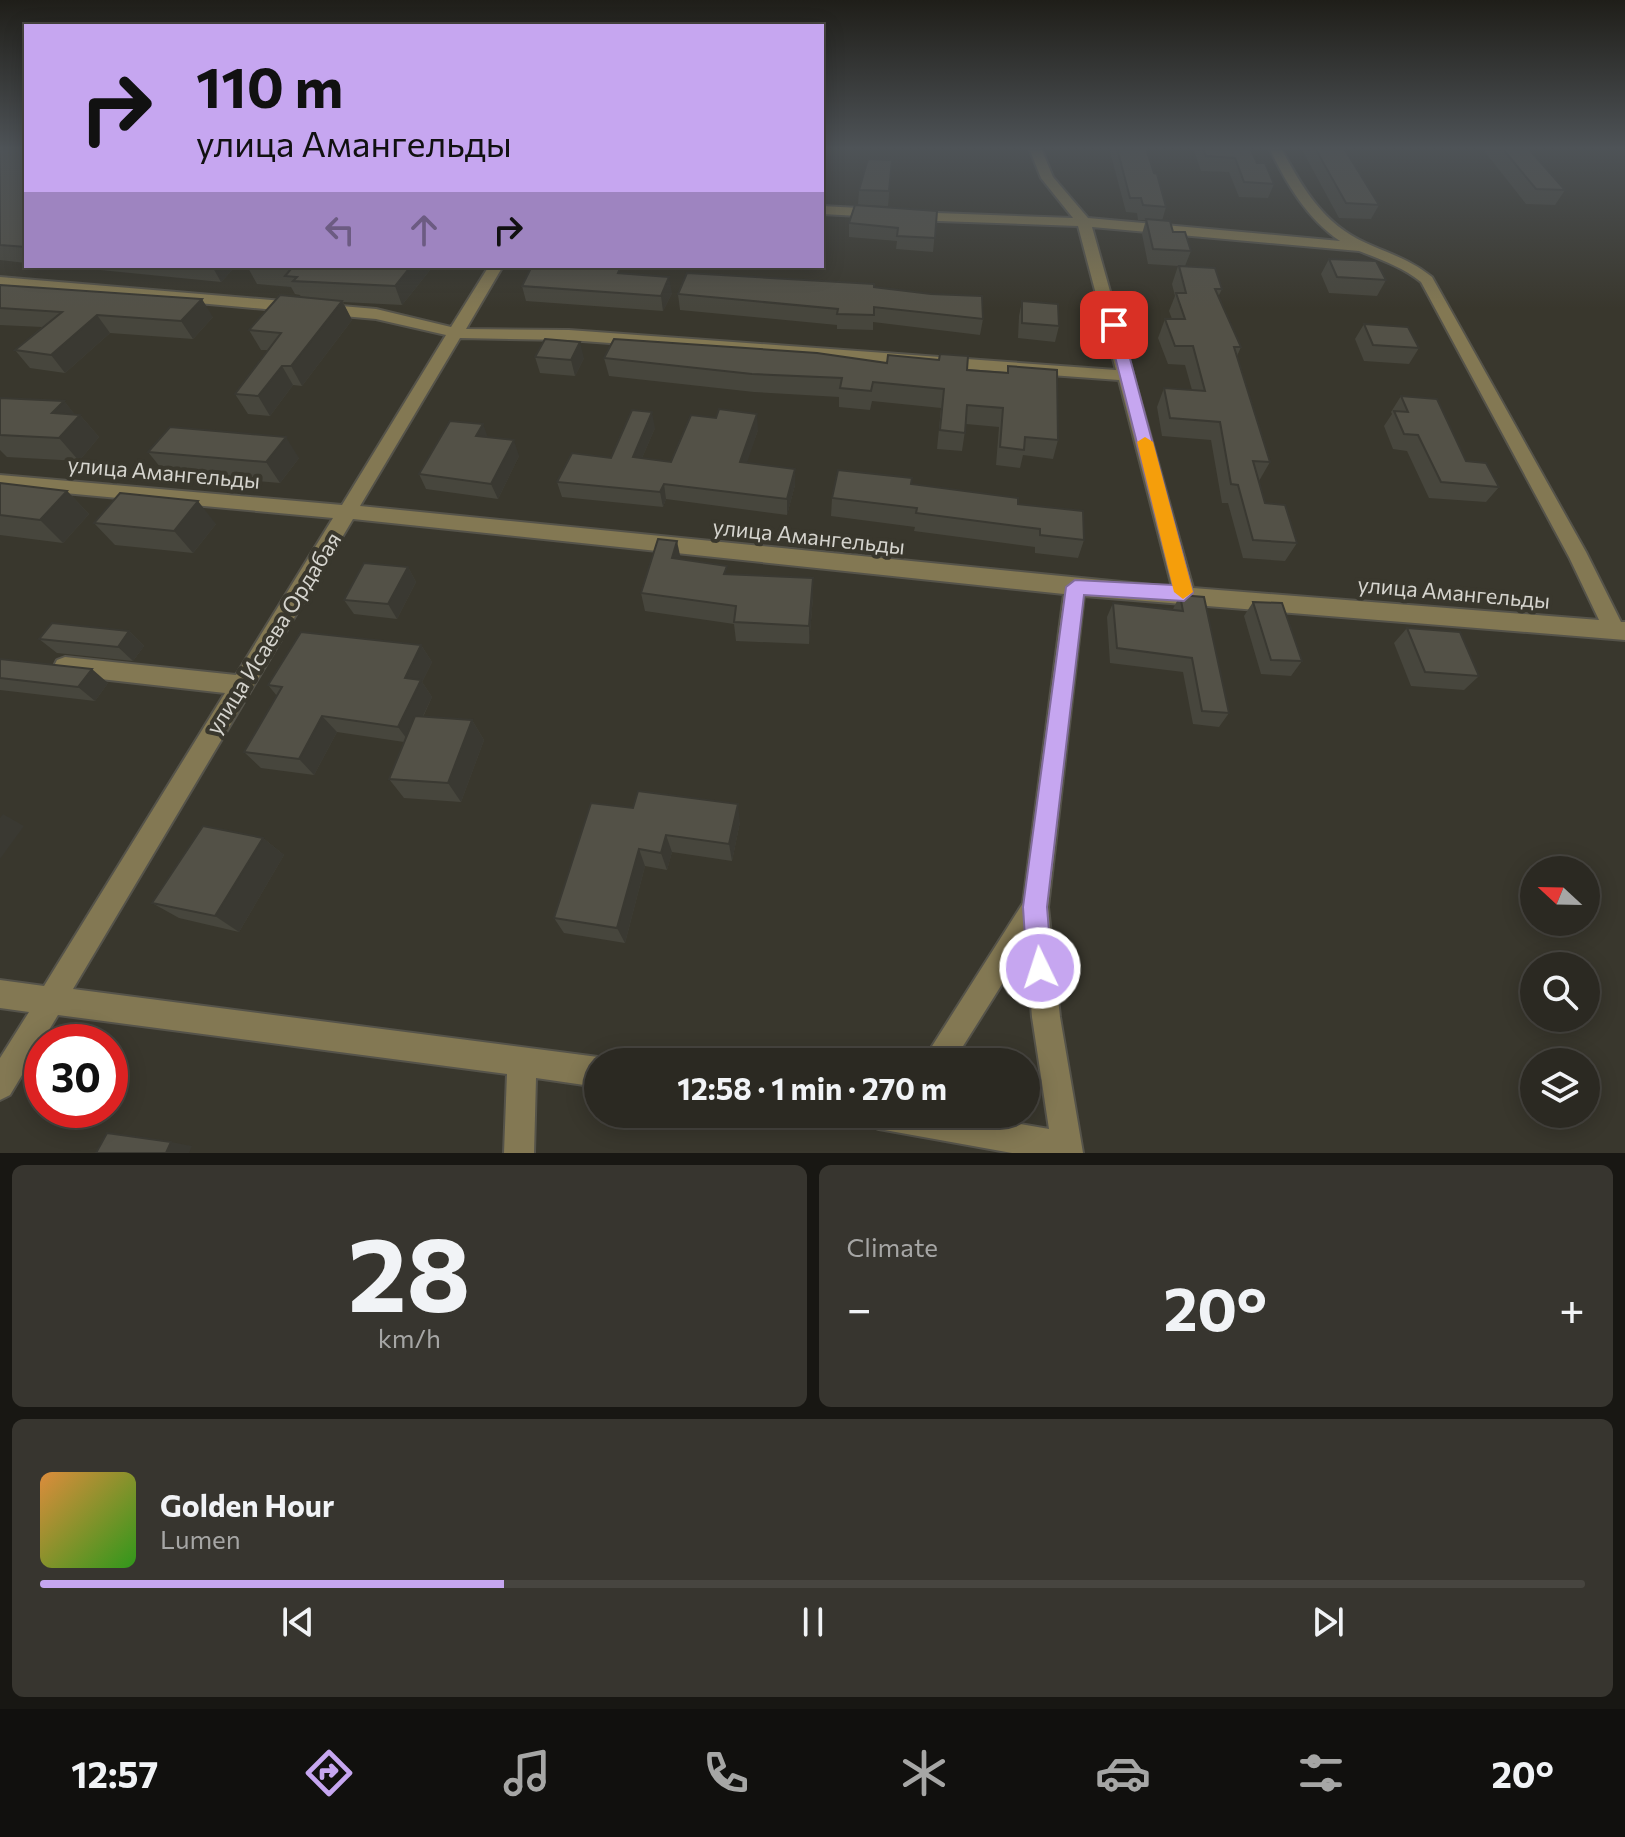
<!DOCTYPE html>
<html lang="en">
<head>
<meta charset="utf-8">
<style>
  body { margin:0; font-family:Commissioner,sans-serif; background:#37352f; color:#f1f3f6; height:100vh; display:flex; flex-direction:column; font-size:30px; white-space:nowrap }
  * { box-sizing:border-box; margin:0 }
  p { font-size:26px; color:#a6a6a5 }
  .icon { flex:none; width:44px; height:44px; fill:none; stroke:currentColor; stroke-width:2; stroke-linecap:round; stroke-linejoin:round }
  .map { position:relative; height:1153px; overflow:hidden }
  .sheet { display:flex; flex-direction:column; gap:12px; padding:12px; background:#181713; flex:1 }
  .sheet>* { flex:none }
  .hud { position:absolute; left:24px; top:24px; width:800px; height:244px; border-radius:0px; box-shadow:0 4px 20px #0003,0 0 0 2px #474540; background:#c6a6f0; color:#111; overflow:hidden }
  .needle { width:52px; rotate:292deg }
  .buttons { position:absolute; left:1520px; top:856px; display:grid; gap:16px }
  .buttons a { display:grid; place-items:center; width:80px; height:80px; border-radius:50%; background:#2b2922; box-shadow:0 4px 20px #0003,0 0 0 2px #474540; font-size:40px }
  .speed { position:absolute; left:24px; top:1024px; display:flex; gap:16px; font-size:40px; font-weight:700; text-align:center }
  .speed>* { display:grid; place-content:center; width:104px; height:104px; border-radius:50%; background:#2b2922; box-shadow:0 4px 20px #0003,0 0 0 2px #474540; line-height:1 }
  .speed .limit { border:12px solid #d22; background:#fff; color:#111 }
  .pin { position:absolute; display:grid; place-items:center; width:68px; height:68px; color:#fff; margin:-34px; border-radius:16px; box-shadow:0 4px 12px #0006 }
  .me { position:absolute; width:88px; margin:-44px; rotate:356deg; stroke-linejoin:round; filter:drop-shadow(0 0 6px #0008) }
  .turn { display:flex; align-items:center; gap:28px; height:168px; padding:0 40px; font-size:36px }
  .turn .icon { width:104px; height:104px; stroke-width:2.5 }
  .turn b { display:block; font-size:56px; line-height:68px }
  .lanes { display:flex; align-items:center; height:76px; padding:0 40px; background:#0003; justify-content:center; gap:40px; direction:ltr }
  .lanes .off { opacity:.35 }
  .big { font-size:60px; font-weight:700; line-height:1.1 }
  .sheet .card { flex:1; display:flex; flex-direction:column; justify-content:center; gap:12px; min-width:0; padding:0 28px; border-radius:12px; background:#37352f }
  .sheet .dial { align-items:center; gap:0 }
  .dial b { font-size:104px; line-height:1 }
  .song { display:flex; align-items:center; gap:24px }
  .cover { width:96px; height:96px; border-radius:12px; background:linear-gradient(135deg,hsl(30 70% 55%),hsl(110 70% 35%)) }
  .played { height:8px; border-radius:4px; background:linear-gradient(90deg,#c6a6f0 30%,#474540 30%) }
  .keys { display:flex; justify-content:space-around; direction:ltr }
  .heat { display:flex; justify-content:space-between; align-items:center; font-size:44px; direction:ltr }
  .sheet .tiles { flex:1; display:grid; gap:12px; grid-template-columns:1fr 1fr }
  .card:last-child { grid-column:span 2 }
  .trip { position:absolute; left:584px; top:1048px; width:456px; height:80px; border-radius:40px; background:#2b2922; box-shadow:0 4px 20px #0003,0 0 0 2px #474540; font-weight:700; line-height:80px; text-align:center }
  .menu { display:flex; height:128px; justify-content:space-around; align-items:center; background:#11100e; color:#a6a6a5 }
  .menu .icon { width:56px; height:56px }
  .menu .active { color:#c6a6f0 }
  .menu b { font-size:36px; color:#f1f3f6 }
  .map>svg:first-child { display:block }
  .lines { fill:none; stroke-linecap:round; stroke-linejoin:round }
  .minor-casing { stroke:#55534a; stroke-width:4 }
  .minor { fill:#837853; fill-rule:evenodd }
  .wall { fill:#47463d }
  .shaded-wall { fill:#3a3932 }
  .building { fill:#535147; stroke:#3a3932; stroke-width:2 }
  .route { fill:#c6a6f0; stroke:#816c9c; stroke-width:2 }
  .slow { fill:#f59e0b }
  .labels { text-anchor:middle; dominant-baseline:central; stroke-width:8; stroke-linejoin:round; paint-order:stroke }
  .street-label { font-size:22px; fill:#d5d4ce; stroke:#39372d }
</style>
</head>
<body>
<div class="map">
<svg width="1625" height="1153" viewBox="0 0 1625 1153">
  <rect width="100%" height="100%" fill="#39372d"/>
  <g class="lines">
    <defs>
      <g id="minor">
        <path d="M1029,148h12l12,29 35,41 252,23c-34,-23 -53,-57 -71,-93h12c21,39 42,76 85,95 24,11 45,17 66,34l154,275 35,70h4v18l-541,-44 -36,311 12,110 23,136h-71l-133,-24 -11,-4 -4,-11h99l86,15 -17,-112 -6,-71 -73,116h-31l101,-159 41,-309 -711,-75 -280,470 525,68 10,5h-10v25l-62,-9 -2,75h-30l3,-79 -449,-59 -48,80 -10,5v-42l29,-46 -29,-4v-28l44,6 181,-293 -160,-18 -8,-3 -3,-6 3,-6 8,-3 171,18 97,-157 -333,-31v-12l342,30 104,-170 -70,-16 -376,-34v-8l376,32 75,18 38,-61h14l-37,63 103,1 547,40 -38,-144 -168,-6 -7,-4 7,-4 163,6 -32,-40zM1092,227l267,24c23,9 43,16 62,31l148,275 30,63 -406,-32zM460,338l109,2 550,40 53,207 -812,-81z"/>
        <polygon points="822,206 878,209 885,213 878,217 822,214"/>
      </g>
    </defs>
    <use href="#minor" class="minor-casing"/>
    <use href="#minor" class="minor"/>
  </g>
  <g class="wall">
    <polygon points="0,148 26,148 26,263 0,260"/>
    <polygon points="1109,148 1146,148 1154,173 1166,207 1162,221 1191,251 1185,266 1222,289 1218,297 1241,347 1237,356 1270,462 1259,481 1265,503 1297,543 1285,561 1243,558 1228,503 1222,503 1211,440 1162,436 1157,407 1164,388 1192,390 1185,365 1168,364 1158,338 1165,319 1172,319 1169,311 1175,296 1172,284 1178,266 1148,264 1142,234 1146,220 1138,220 1137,213 1126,212"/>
    <polygon points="1193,148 1250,148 1257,163 1274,184 1268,198 1239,197 1229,172 1201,171"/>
    <polygon points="1301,148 1344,148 1379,205 1371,219 1339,218"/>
    <polygon points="1482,148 1528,148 1565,190 1555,205 1526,204"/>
    <polygon points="892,160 888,206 858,205 859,190"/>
    <polygon points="937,211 933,252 896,249 897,241 849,237 849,223"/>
    <polygon points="1329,259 1386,280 1377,296 1329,293 1321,274"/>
    <polygon points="60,266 236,266 221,282"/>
    <polygon points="247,266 429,266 430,270 402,305 343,302 352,320 302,386 293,385 270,416 248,414 235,394 268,350 261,350 249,330 301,297 300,295 295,294 291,287 257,284"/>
    <polygon points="623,273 672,293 663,311 526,301 522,286"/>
    <polygon points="0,285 213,317 193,339 110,333 65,373 30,368 15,350 42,327 0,325"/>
    <polygon points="874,287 983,319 980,335 873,322 873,330 837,329 837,325 680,310 678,294"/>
    <polygon points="1022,301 1059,326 1055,342 1018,338 1019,316"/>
    <polygon points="1364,324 1419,348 1409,364 1364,361 1355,339"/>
    <polygon points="535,357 584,358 575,376 540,373"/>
    <polygon points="604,358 887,363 1007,373 1008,366 1058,440 1053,459 1023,455 1020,468 996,465 999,427 966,424 962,451 937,449 941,408 872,401 870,410 839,407 839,397 754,392 609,376"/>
    <polygon points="1401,396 1466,461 1499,487 1486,502 1429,498 1407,451 1393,449 1384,426 1392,414 1391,412"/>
    <polygon points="0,398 64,401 75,415 80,415 99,437 79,461 7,457 0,450"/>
    <polygon points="655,428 642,458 671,462 758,430 746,463 795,485 787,515 666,499 663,507 562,497 557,482 611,458"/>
    <polygon points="488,437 519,456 498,499 426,489 419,474"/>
    <polygon points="148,452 299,458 280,483 165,473"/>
    <polygon points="0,483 67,491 89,514 63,543 0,535"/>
    <polygon points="911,484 1018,504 1084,540 1078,558 1035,553 1035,547 914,531 915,527 831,516 832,498"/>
    <polygon points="94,523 216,524 193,553 115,545"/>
    <polygon points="408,567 416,582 397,619 354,614 344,600"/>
    <polygon points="728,574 813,597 809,644 736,641 734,624 645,611 641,593"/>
    <polygon points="1180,595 1229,713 1219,727 1193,724 1183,672 1110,663 1107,617 1113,603 1173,609"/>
    <polygon points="1253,602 1302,661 1291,676 1261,674 1244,616"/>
    <polygon points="1407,628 1479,676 1464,690 1411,686 1394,643"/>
    <polygon points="129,631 144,646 133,661 57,653 39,639"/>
    <polygon points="421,645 432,662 422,682 432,697 423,717 472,720 484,740 461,802 404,798 389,779 404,742 337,732 314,775 261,768 244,752 277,696 268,685"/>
    <polygon points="0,659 108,683 95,701 0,690"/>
    <polygon points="591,803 740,822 732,861 672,852 667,870 645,866 625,943 564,933 554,918"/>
    <polygon points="263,838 284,855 239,932 179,918 152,903"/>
  </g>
  <g class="shaded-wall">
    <polygon points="212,266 236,266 221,282"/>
    <polygon points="411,266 429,266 430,270 402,305 395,286"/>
    <polygon points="669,277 672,293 663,311 661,296"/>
    <polygon points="202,299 213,317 193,339 181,321"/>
    <polygon points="342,301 352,320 302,386 291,366"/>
    <polygon points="97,315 110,333 65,373 51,355"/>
    <polygon points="580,342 584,358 575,376 571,360"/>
    <polygon points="282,366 293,385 270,416 258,396"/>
    <polygon points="64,401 77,417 80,415 99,437 79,461 59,438 52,413"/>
    <polygon points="652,412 655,428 636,472 633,457"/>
    <polygon points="757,414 758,430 742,478 740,462"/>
    <polygon points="483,424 489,440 476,436"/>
    <polygon points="286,437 299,458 280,483 266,462"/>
    <polygon points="514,440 519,456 498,499 491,484"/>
    <polygon points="795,469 795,485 787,515 787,499"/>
    <polygon points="664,484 666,499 663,507 660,492"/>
    <polygon points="67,491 89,514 63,543 40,520"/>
    <polygon points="198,501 216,524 193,553 174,531"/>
    <polygon points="677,541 681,560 672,558"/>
    <polygon points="408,567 416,582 397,619 388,604"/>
    <polygon points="813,578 813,597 809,644 809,626"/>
    <polygon points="129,631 144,646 133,661 118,647"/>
    <polygon points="421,645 432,662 422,682 432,697 410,743 398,727 405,678"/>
    <polygon points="92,669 108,683 95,701 78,687"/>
    <polygon points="322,716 337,732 314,775 299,759"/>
    <polygon points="472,720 484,740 461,802 448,783"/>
    <polygon points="738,804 740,822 732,861 729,844"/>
    <polygon points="3,814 24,826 0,859 0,818"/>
    <polygon points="666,835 672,852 667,870 661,853"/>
    <polygon points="263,838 284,855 239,932 215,916"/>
    <polygon points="639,849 645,866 625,943 617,928"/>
    <polygon points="171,1142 192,1146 189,1153 166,1153"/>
  </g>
  <g class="building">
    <polygon points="0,148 26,148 26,247 0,245"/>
    <polygon points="1117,148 1146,148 1154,173 1157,174 1166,207 1143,205 1141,198 1130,198"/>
    <polygon points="1203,148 1250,148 1257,163 1265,163 1274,184 1244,182 1235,158 1206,156"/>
    <polygon points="1315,148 1344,148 1379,205 1346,203"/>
    <polygon points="1502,148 1528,148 1565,190 1536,189"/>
    <polygon points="868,159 892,160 889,191 859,190"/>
    <polygon points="855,205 937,211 935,238 897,236 898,228 849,223"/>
    <polygon points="1146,219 1170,221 1173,232 1185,232 1191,251 1153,249"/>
    <polygon points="1329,259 1376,261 1386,280 1337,277"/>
    <polygon points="258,266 411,266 395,286 293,281 297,277 285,276 291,269"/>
    <polygon points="532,266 587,267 587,266 621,266 618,273 669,277 661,296 522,286"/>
    <polygon points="1179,266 1215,268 1222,289 1215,289 1241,347 1234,347 1270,462 1253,461 1265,503 1285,505 1297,543 1253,540 1238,485 1231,484 1220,422 1170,418 1164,388 1205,391 1193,346 1175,346 1165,319 1185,319 1176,293 1186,293"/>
    <polygon points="687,273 874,284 874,287 931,294 982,296 983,319 874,307 874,315 837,314 838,309 678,294"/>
    <polygon points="0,285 202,299 181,321 97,315 51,355 15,350 62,312 0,308"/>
    <polygon points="280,295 342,301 291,366 282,366 258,396 235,394 281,333 249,330"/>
    <polygon points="1022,301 1058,304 1059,326 1022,323"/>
    <polygon points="1364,324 1408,327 1419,348 1373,345"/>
    <polygon points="545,339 580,342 571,360 535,357"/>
    <polygon points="614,339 817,353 887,363 888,355 939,360 940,354 968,356 967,370 1008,373 1008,366 1057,370 1058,440 1025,437 1024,450 1000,447 1003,408 967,405 965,433 940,430 944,389 873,382 871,391 840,388 842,378 752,374 604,358"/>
    <polygon points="1401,396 1437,399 1466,461 1486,463 1499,487 1441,482 1418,435 1404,434 1394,411 1408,412"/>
    <polygon points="0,398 64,401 52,413 80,415 59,438 0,435"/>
    <polygon points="719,409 757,414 740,462 795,469 787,499 664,484 660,492 557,482 572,453 611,458 632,410 652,412 633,457 671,462 691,415 716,418"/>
    <polygon points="450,421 483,424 476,436 514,440 491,484 419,474"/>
    <polygon points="170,427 286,437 266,462 148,452"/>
    <polygon points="838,470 912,478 911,484 1018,498 1018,504 1083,511 1084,540 1040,535 1040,529 916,513 917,508 832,498"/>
    <polygon points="0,483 67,491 40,520 0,515"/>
    <polygon points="120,493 198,501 174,531 94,523"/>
    <polygon points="658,539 677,541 672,558 727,566 724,574 813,578 809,626 734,622 736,606 641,593"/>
    <polygon points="364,563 408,567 388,604 344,600"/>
    <polygon points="1180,595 1204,597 1229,713 1202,711 1192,658 1117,648 1113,603 1183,611"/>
    <polygon points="1253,602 1282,603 1302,661 1271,660"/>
    <polygon points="52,623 129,631 118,647 39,639"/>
    <polygon points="1407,628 1460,632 1479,676 1425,672"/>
    <polygon points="301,632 421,645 405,678 421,680 398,727 322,716 299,759 244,752 282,687 268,685"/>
    <polygon points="0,659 92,669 78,687 0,678"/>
    <polygon points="415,716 472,720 448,783 389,779"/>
    <polygon points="638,791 738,804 729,844 666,835 661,853 639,849 617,928 554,918 591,803 633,808"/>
    <polygon points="203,826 263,838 215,916 152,903"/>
    <polygon points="107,1133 171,1142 166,1153 96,1153"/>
  </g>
  <linearGradient id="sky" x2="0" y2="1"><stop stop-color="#1f1e19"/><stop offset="0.48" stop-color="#4e5357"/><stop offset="1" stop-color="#4e5357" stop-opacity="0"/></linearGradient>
  <rect width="1625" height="309" fill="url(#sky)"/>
  <polygon class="route" points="1114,320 1121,325 1193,593 1184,601 1084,595 1047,907 1052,968 1048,977 1040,980 1031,977 1027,968 1023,907 1066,587 1075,580 1173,585 1107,325"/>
  <polygon class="slow" points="1145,437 1153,442 1193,592 1183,599 1174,592 1137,442"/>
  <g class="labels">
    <g class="street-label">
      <text transform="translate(164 472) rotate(5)">улица Амангельды</text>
      <text transform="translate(809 536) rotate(6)">улица Амангельды</text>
      <text transform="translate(1454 592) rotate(5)">улица Амангельды</text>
      <text transform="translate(273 633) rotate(-58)">улица Исаева Ордабая</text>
    </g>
  </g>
</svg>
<div class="buttons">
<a><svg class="needle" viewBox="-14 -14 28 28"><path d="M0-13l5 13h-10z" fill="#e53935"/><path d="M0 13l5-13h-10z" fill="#a6a6a5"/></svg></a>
<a><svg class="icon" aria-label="search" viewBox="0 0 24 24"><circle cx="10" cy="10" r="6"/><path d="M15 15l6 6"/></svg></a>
<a><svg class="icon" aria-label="layers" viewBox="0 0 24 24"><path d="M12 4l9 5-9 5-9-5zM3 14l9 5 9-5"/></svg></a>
</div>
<div class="speed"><div class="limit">30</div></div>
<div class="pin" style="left:1114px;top:325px;background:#d93025"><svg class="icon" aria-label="arrive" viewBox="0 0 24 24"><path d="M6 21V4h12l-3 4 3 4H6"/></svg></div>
<svg class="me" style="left:1040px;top:968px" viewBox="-20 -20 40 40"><circle r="17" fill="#c6a6f0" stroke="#fff" stroke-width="3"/><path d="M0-11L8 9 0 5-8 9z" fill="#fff"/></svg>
<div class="trip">12:58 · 1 min · 270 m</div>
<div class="hud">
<div class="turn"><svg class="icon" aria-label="right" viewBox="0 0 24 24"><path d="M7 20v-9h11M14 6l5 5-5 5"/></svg><div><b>110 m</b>улица Амангельды</div></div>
<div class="lanes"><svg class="icon off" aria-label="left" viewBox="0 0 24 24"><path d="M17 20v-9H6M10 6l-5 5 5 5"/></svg><svg class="icon off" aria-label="ahead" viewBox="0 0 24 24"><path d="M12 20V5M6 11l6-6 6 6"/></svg><svg class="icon" aria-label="right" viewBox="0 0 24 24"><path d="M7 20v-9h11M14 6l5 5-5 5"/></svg></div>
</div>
</div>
<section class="sheet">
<div class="tiles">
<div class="card dial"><b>28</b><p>km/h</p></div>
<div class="card"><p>Climate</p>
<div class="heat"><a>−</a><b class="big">20°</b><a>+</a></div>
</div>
<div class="card">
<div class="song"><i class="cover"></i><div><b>Golden Hour</b><p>Lumen</p></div></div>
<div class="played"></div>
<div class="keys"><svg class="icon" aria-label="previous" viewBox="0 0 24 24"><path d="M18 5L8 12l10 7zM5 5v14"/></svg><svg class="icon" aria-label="pause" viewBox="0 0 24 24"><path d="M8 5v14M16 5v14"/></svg><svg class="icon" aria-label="next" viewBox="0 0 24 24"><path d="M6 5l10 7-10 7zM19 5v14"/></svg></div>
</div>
</div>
</section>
<nav class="menu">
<b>12:57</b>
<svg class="icon active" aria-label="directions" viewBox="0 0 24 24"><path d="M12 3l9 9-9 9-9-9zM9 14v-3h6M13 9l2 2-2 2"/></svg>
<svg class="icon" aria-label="music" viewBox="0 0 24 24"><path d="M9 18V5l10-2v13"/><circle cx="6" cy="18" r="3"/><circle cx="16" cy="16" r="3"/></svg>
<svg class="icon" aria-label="phone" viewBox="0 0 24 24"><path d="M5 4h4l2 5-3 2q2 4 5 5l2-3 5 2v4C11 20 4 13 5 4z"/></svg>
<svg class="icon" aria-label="climate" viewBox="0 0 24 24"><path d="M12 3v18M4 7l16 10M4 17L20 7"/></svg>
<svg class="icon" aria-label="car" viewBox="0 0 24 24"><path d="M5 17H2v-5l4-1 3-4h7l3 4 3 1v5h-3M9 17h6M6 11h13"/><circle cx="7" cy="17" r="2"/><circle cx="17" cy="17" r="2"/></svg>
<svg class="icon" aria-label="filters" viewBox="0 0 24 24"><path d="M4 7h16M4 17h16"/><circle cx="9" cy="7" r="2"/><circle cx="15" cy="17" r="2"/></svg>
<b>20°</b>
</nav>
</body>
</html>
